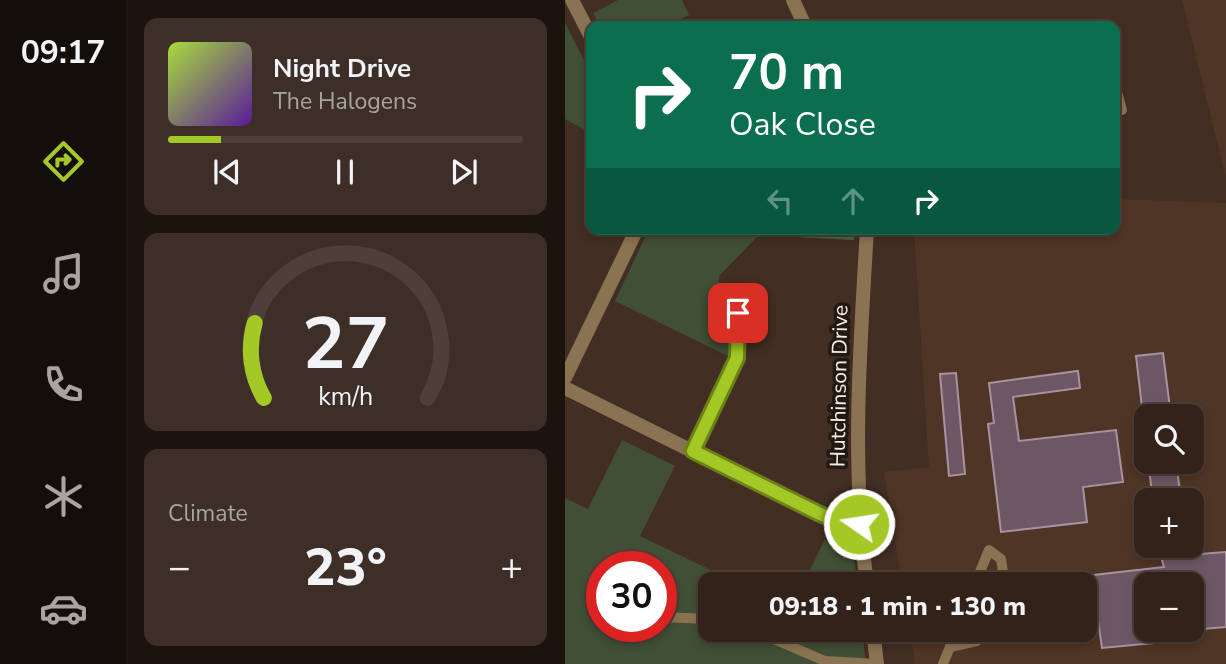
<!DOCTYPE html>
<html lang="en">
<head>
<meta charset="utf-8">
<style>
  body { margin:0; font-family:"Nunito Sans",sans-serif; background:#3d2f27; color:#f1f3f6; height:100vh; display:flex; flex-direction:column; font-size:26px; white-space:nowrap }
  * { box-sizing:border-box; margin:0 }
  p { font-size:23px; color:#a8a4a2 }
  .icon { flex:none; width:38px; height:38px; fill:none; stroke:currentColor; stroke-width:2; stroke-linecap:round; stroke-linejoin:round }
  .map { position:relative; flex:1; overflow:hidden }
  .details { display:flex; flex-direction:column; gap:18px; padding:18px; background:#1c130e; width:439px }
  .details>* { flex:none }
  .hud { position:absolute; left:21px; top:21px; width:534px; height:214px; border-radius:14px; box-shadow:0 4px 10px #0003,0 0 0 2px #4d3f39; background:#0b6e4f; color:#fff; overflow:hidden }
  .controls { position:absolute; left:569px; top:404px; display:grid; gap:14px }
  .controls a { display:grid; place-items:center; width:70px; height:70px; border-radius:14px; background:#32221a; box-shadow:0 4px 10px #0003,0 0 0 2px #4d3f39; font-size:35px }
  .speed { position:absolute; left:21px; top:551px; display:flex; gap:14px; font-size:35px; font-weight:700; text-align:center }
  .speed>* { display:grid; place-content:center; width:91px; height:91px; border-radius:50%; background:#32221a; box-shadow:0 4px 10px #0003,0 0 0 2px #4d3f39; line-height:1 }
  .speed .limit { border:10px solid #d22; background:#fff; color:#111 }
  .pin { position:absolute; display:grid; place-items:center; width:60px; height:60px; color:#fff; margin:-30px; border-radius:14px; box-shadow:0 4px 10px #0006 }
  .me { position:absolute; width:77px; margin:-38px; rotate:283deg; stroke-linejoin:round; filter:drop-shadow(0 0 5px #0008) }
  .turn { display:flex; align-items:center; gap:24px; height:147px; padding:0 28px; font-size:32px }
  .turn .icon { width:91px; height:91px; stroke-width:2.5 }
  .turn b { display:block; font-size:49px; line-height:60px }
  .lanes { display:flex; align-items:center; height:66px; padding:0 28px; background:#0003; justify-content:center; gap:35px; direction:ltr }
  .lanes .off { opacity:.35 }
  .big { font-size:52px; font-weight:800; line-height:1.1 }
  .details .card { flex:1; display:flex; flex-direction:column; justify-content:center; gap:10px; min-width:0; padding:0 24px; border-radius:14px; background:#3d2f27 }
  .details .dial { align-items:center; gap:0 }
  .dial svg { height:182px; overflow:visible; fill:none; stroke:#4d3f39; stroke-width:7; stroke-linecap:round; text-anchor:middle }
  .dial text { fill:#f1f3f6; stroke:none }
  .song { display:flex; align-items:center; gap:21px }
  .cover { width:84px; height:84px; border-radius:10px; background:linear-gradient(135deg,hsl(80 70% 55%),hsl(270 70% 35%)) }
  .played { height:7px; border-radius:4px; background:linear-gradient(90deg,#a4c825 15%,#4d3f39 15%) }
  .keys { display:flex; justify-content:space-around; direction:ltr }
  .heat { display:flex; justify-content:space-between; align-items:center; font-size:38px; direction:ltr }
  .trip { position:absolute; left:133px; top:572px; width:399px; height:70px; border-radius:14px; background:#32221a; box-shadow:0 4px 10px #0003,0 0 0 2px #4d3f39; font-weight:800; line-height:70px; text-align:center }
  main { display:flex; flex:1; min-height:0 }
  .tabs { display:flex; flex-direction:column; width:126px; justify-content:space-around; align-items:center; background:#140e0a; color:#a8a4a2 }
  .tabs .icon { width:49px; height:49px }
  .tabs .current { color:#a4c825 }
  .tabs b { font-size:32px; color:#f1f3f6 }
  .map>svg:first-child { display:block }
  .built { fill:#4f3525; fill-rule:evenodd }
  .green { fill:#414f36; fill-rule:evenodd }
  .forest { fill:#50643f }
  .building { fill:#6d5765; stroke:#a991a0; stroke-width:2 }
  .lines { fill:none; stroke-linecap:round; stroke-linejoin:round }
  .service { stroke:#8a7352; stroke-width:10 }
  .minor { stroke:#8a7352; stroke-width:14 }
  .route-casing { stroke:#6b8218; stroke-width:18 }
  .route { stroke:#a4c825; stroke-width:12 }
  .labels { text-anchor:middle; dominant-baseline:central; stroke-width:7; stroke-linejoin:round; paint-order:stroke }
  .street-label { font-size:21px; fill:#f8ebe3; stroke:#221914 }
</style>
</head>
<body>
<main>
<nav class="tabs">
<b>09:17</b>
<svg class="icon current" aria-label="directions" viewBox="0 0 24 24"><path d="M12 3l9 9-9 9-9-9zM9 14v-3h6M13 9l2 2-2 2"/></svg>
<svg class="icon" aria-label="music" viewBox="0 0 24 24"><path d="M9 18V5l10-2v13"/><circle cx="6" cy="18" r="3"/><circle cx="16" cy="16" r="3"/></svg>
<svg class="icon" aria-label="phone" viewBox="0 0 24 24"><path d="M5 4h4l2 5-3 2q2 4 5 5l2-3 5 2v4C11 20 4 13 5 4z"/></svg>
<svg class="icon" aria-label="climate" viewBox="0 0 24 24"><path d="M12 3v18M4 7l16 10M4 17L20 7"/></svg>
<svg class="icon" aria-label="car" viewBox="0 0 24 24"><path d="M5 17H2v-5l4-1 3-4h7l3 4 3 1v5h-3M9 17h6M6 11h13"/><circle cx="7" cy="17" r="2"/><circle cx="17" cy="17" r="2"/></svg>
</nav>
<section class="details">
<div class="card">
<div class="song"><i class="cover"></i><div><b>Night Drive</b><p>The Halogens</p></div></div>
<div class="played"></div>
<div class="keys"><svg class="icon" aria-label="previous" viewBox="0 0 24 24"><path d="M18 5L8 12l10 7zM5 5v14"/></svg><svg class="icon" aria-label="pause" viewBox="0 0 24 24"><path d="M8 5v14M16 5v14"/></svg><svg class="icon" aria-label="next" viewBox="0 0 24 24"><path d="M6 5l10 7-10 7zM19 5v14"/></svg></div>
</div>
<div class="card dial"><svg viewBox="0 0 100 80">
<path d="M14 69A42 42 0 1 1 86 69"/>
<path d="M14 69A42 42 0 0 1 10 36" stroke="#a4c825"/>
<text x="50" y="56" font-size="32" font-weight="700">27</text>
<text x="50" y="72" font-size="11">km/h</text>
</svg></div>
<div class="card"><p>Climate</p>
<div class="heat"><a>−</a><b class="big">23°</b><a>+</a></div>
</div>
</section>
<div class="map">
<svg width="661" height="664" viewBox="0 0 661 664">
  <rect width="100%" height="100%" fill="#422e23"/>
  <g class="built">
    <polygon points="617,0 661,0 661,177"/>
    <path d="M550,199l111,4v461h-311l-6,-34h176v-46h-183l-18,-112 45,-5 -15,-238h201zM581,416h45v46h-45zM581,500h45v46h-45zM581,584h45v46h-45z"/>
  </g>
  <g class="green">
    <polygon points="53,0 117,0 124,15 101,26 35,26 28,13"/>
    <polygon points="0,23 26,74 26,133 0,119"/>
    <polygon points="84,229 290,229 289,240 194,235 154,276 153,295 161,296 168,309 165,357 50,301"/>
    <path d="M57,440l53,26 -35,70 100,48h-30v46h152l4,34h-301v-166l23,11zM37,567h59v59h-59z"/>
    <polygon points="260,539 288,549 292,584 238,584"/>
  </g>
  <polygon class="forest" points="196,229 290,229 289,240 194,235"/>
  <g class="building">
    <polygon points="598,353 606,416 578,416 571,356"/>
    <polygon points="513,371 515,388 448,397 454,441 551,430 558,482 518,487 522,522 436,532 423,424 429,423 424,383"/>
    <polygon points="391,373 400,474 384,476 375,374"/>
    <polygon points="583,462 611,462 616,498 588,500"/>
    <polygon points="661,552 661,627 626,630 626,584 581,584 581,630 620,630 621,640 537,648 532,614 520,616 520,576 599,567 596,557"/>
  </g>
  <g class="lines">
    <g class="service">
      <polyline points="550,85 557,110"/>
      <polyline points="410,584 424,550 436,559 440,584"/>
      <polyline points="96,617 145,619"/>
      <polyline points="188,630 260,661 312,664"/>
      <polyline points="385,647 412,641 423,630"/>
      <polyline points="378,664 392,630"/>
    </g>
    <g class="minor">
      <polyline points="7,0 26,37"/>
      <polyline points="228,0 240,26"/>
      <path d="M302,229c-7,119 -16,237 0,355"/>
      <polyline points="0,378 72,229"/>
      <polyline points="0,388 252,513 273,522 294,524"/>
      <polyline points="128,451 171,358 174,290"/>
      <polyline points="308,630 312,664"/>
    </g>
  </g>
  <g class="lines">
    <defs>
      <polyline id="route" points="173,313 172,358 128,451 253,513 273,522 294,524"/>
    </defs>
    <use href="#route" class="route-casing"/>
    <use href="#route" class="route"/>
  </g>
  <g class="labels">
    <g class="street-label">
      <text transform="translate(274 386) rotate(-89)">Hutchinson Drive</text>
    </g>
  </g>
</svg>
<div class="controls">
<a><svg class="icon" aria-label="search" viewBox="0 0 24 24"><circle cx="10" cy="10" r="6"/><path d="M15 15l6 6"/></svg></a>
<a>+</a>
<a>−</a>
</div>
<div class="speed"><div class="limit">30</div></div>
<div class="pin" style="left:173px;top:313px;background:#d93025"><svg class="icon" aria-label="arrive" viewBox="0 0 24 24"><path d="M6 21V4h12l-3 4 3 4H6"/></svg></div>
<svg class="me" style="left:294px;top:524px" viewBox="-20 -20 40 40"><circle r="17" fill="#a4c825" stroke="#fff" stroke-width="3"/><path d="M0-11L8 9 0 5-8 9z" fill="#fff"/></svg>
<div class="trip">09:18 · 1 min · 130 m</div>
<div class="hud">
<div class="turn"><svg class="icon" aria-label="right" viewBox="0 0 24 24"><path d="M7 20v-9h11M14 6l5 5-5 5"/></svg><div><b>70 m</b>Oak Close</div></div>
<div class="lanes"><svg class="icon off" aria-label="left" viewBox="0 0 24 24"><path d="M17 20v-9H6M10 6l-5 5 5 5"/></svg><svg class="icon off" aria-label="ahead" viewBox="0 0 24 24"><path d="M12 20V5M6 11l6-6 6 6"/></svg><svg class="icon" aria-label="right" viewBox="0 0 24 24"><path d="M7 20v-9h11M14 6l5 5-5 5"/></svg></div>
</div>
</div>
</main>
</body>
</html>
